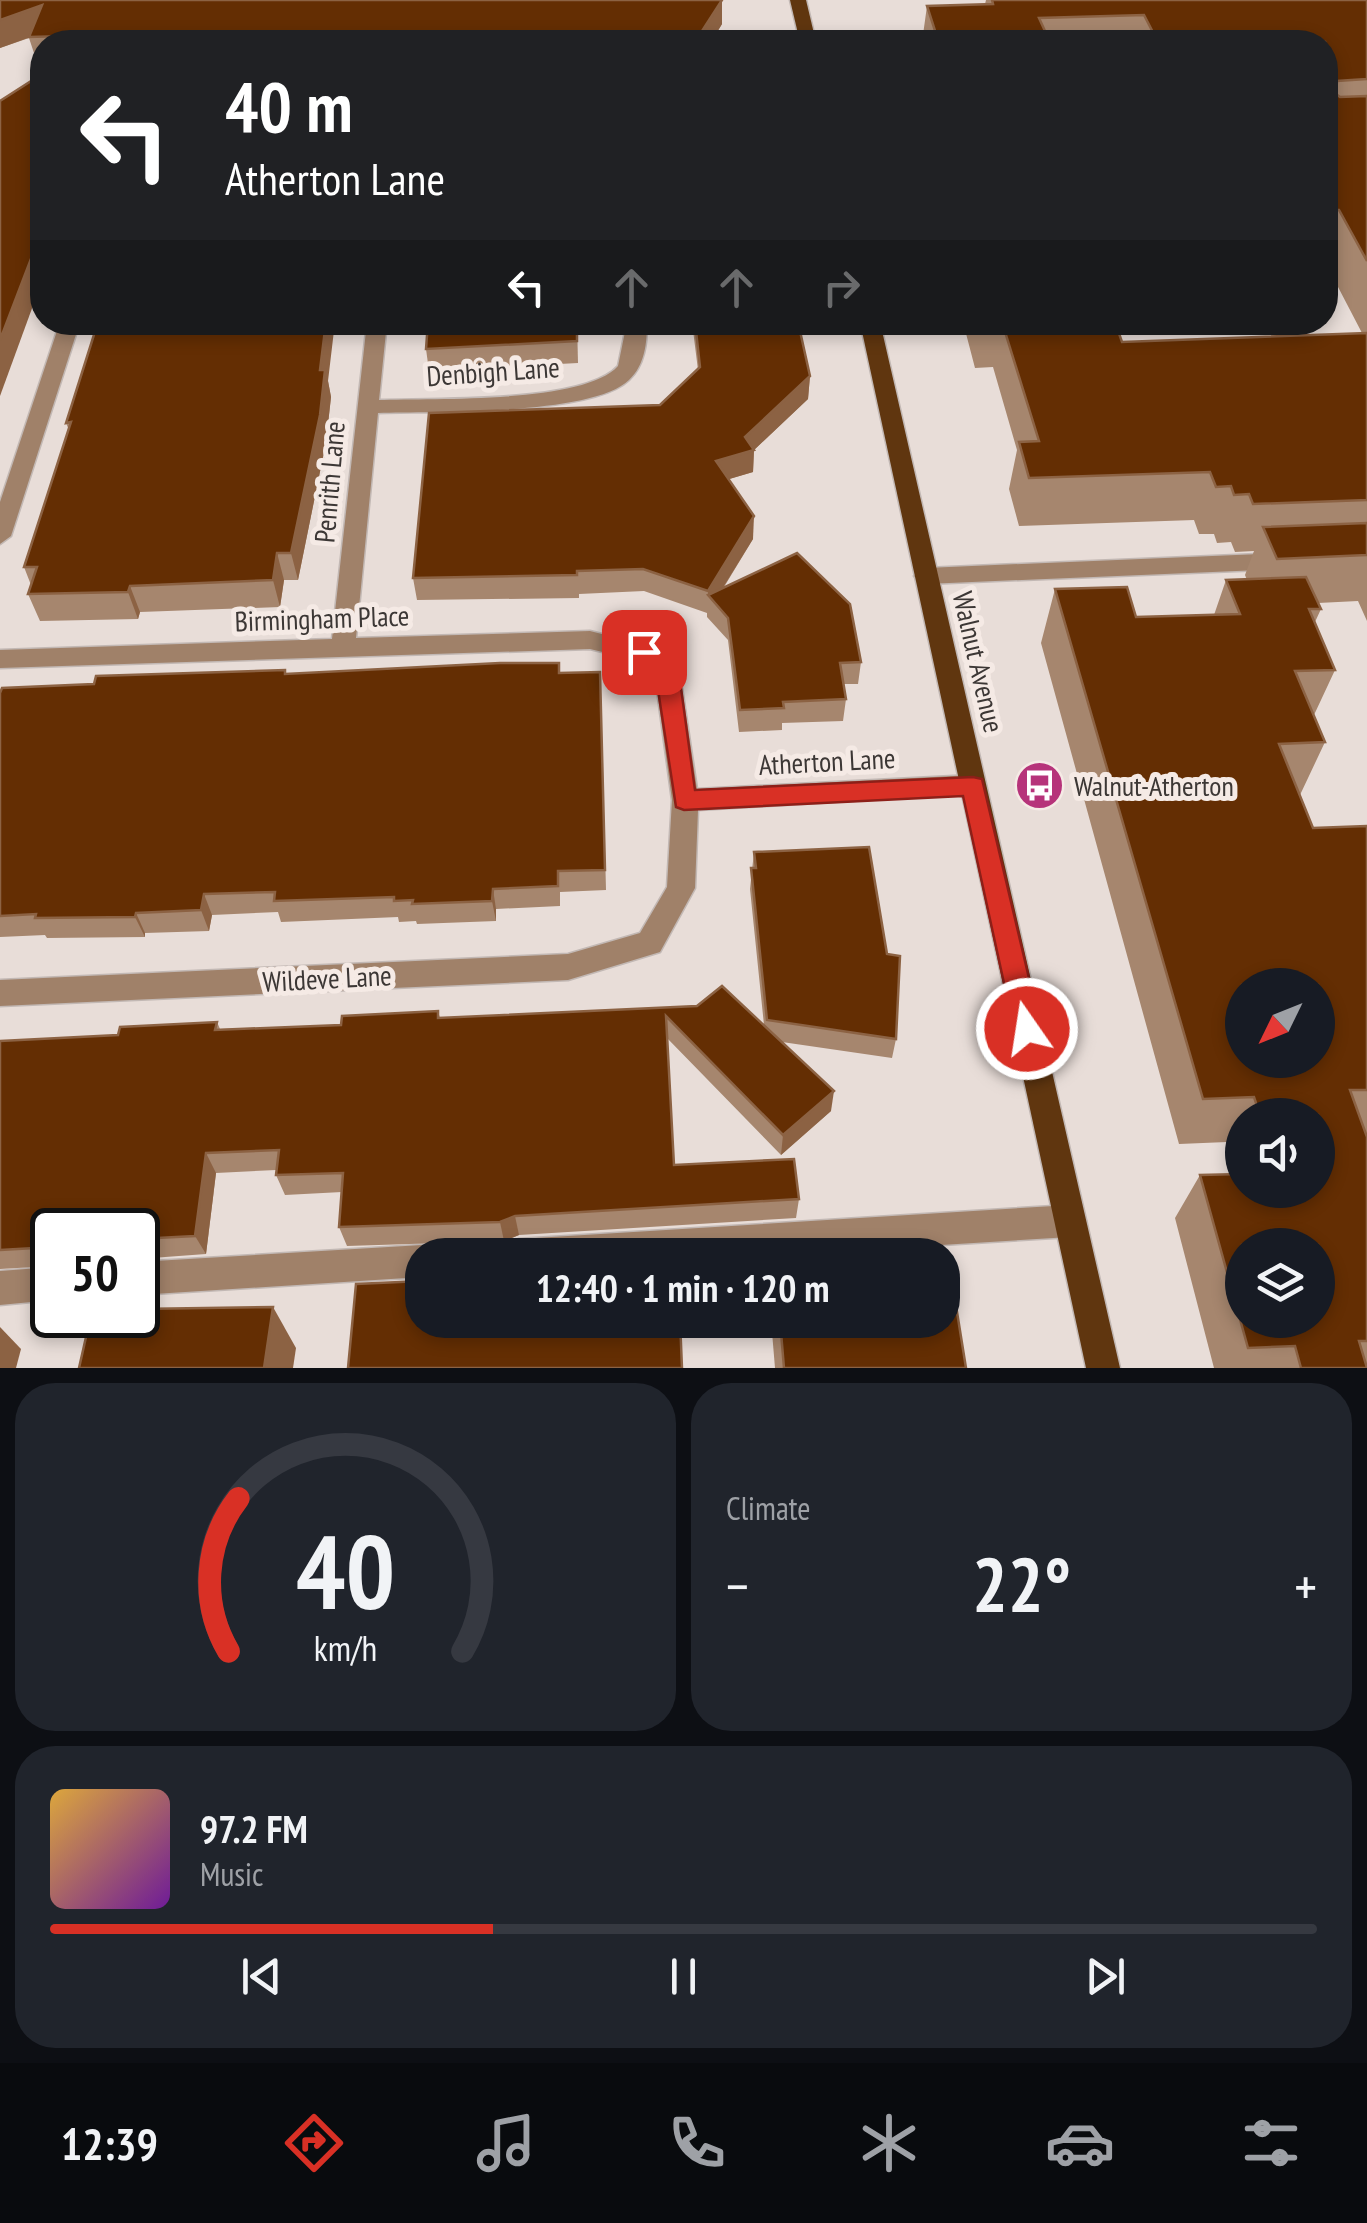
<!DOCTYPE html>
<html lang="en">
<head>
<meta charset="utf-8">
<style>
  body { margin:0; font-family:"PT Sans Narrow",sans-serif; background:#20242c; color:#f1f3f6; height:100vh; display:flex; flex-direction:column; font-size:38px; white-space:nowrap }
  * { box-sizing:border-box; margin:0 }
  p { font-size:32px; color:#9ea1a6 }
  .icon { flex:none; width:55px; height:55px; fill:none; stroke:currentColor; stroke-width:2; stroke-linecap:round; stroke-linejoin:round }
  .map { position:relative; height:1368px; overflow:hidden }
  .drawer { display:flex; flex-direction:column; gap:15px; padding:15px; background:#0d0f14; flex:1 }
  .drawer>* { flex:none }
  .hud { position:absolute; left:30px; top:30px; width:1308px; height:305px; border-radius:40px; box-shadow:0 5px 15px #0003; background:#202124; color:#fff; overflow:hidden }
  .needle { width:65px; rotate:227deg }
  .buttons { position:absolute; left:1225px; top:968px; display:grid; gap:20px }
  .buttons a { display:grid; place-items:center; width:110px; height:110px; border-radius:50%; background:#171b24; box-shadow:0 5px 15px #0003; font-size:50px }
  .speed { position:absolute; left:30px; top:1208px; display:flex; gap:20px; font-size:50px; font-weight:700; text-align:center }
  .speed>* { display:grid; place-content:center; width:130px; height:130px; border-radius:50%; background:#171b24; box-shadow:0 5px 15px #0003; line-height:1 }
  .speed .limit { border:5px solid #111; border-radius:15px; background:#fff; color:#111 }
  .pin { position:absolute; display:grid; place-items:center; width:85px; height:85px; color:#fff; margin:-42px; border-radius:20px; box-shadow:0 5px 15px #0006 }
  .me { position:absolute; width:110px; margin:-55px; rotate:347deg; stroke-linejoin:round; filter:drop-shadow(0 0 8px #0008) }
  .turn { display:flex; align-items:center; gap:35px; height:210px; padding:0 30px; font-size:45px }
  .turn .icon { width:130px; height:130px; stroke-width:2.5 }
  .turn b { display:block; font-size:70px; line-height:85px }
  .lanes { display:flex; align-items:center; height:95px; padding:0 30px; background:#0003; justify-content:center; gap:50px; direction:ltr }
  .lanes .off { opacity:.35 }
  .big { font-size:75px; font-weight:700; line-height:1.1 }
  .drawer .tile { flex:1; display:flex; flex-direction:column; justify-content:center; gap:15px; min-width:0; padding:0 35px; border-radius:40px; background:#20242c }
  .drawer .dial { align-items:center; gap:0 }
  .dial svg { height:260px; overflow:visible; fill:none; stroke:#363941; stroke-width:7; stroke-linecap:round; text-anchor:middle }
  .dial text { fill:#f1f3f6; stroke:none }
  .song { display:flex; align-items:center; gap:30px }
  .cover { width:120px; height:120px; border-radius:15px; background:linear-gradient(135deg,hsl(40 70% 55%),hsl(280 70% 35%)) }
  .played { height:10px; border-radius:5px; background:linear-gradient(90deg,#d93025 35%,#363941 35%) }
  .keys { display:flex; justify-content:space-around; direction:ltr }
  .heat { display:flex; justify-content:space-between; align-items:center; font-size:55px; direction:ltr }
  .drawer .tiles { flex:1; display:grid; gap:15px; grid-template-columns:1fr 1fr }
  .tile:last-child { grid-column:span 2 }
  .trip { position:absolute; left:405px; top:1238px; width:555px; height:100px; border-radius:40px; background:#171b24; box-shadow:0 5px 15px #0003; font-weight:700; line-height:100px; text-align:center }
  .tab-bar { display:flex; height:160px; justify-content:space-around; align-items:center; background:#090b0e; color:#9ea1a6 }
  .tab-bar .icon { width:70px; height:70px }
  .tab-bar .current { color:#d93025 }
  .tab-bar b { font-size:45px; color:#f1f3f6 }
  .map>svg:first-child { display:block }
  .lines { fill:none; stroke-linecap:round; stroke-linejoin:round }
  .minor-casing { stroke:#c2b8b4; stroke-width:3 }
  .major-casing { stroke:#c2b8b4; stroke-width:3 }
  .minor { fill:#a08169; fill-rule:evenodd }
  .major { fill:#60360f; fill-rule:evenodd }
  .wall { fill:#a6866e; fill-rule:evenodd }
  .shaded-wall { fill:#8c6243 }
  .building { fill:#642e03; stroke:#8c6243; stroke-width:2.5; fill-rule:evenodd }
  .route { fill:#d93025; stroke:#8d1f18; stroke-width:2.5 }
  .labels { text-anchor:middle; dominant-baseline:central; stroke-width:10; stroke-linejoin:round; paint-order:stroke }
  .street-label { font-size:28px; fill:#3c3735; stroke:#f5eae5 }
  .poi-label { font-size:28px; fill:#3c3735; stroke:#f5eae5; text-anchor:start }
</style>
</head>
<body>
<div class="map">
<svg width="1367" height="1368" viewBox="0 0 1367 1368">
  <rect width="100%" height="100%" fill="#e8ddd8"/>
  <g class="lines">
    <defs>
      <g id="minor">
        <polygon points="60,322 80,322 11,536 0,544 0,502"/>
        <path d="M367,322h20l-8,78c53,-2 205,4 239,-34l9,-44h20c0,21 -2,43 -18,58 -37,36 -198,31 -251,33l-22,225 234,-7 63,16 29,41 15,101 276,-14 9,4 4,7 -4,7 -284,17 -3,78 -35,64 -92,28 -568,26v-26l568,-26 72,-21 27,-46 5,-87 -15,-110 -21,-30 -46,-11 -590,19v-18l332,-11z"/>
        <polygon points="1282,553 1294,561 1282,569 926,584 914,576 926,568"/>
        <polygon points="1070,1205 1081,1210 1086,1221 1081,1232 1070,1237 780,1255 503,1255 507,1243 519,1239"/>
        <polygon points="422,1245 434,1249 436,1255 422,1255 422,1277 138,1295 138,1262"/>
        <polygon points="52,1267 52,1300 0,1305 0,1271"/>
      </g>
      <g id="major">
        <polygon points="790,0 806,0 816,42 800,42"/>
        <polygon points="860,322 880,322 1120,1368 1086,1368"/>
      </g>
    </defs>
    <use href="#minor" class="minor-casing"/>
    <use href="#major" class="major-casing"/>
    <use href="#minor" class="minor"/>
    <use href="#major" class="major"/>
  </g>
  <g class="wall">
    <polygon points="0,0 722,24 711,42 42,42 42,62 37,62 29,38 0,48"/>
    <path d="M986,0h381v621l-9,-20 -40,2 3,6 -6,13 20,48 -21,45 11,27 -25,53 13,33 54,-2v542h-153l-39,-150 25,-43 37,-1 -10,-32 -48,2 -138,-501 14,-54 81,28 78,-2 12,-35h21l-2,-5 9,-24 -19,1 -4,-10 -14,1 -3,-9h-15l-5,-14 -175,6 -10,-37 8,-39 -24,-83 -18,1 -12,-46h152l7,20 240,-9 -37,-71v-220h-403l5,-36 58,-2zM1242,1115h76v75h-76z"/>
    <polygon points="577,322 578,363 429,371 426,349"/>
    <polygon points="692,322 798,322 810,376 808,399 754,450 753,472 729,479 753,539 724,587 861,662 858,684 844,684 846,699 843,721 782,723 782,730 739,732 728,640 707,617 707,613 644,591 579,594 579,598 417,600 413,578 660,405 698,370"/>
    <polygon points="328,381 331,397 326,442 298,580 284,580 280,607 140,612 138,619 40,621 28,594 31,585 24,567 69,430 66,423"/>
    <polygon points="560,673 601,693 606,890 560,892 560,906 496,909 496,921 417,924 416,921 399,922 398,917 281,922 278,912 212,915 209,931 145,933 145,937 47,938 45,935 0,937 0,693 94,684 286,674"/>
    <polygon points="754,852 896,1039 892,1058 782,1042 831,1111 781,1155 667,1038 674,1165 799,1199 796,1218 519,1235 504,1241 347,1246 339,1227 342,1192 285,1195 276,1175 276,1170 216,1173 206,1254 138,1259 138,1230 52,1230 52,1266 0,1269 0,1041 118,1035 217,1022 220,1029 341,1025 438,1011 440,1018 697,1006 764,1025 750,889"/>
    <polygon points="771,1320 942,1320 966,1368 775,1368"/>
  </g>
  <g class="shaded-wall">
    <polygon points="722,0 722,24 711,42 695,42"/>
    <polygon points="42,5 50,30 0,48 0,20"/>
    <polygon points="42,230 42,281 0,396 0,340"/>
    <polygon points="326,322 335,322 328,381 331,397 326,442 298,580 291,553"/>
    <polygon points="810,376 808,399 754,450 753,472 716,483 716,461 745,437"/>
    <polygon points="754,516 753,539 714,602 708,596 708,591"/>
    <polygon points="277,553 284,580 280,607 273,580"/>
    <polygon points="130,586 140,612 138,619 128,592"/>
    <polygon points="493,889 496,909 496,921 492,901"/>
    <polygon points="204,894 212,915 209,931 201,910"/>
    <polygon points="136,913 145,933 145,937 135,917"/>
    <polygon points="834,1091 831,1111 781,1155 783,1135"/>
    <polygon points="206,1153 216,1173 206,1254 195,1236"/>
    <polygon points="515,1216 519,1235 504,1241 500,1222"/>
    <polygon points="273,1307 296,1348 293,1368 264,1368"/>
    <polygon points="0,1327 21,1349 16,1368 0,1368"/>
  </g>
  <g class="building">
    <polygon points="0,0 722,0 695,42 92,42 103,35 29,37 42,5 0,20"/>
    <polygon points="992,0 1367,0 1367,79 1337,81 1336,94 1340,97 1367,96 1367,261 1339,210 1325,210 1325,42 1158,42 1144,15 1039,18 1050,42 996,42 993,35 937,37 927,6 993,4"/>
    <polygon points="42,74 42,230 0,340 0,101"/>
    <polygon points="98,322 326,322 320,370 325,370 320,415 291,553 277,553 273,580 130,586 128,592 28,594 37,567 24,567 71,422 66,423"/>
    <polygon points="428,322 577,322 577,341 426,349"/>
    <polygon points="695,322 798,322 810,376 745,437 754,450 716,461 754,516 708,591 643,569 577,571 577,575 413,578 429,413 660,405 700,367"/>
    <polygon points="1002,322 1115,322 1122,342 1367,333 1367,500 1253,504 1249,494 1234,495 1231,486 1216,487 1210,472 1029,478 1019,442 1039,441"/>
    <polygon points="1367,523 1367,555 1277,559 1263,527"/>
    <polygon points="797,553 850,604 861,662 840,663 846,699 783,702 784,708 740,710 728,618 708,595"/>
    <path d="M1306,577l15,32h-12l26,61 -40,1 30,71 -46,2 34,84 54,-2v264h-17l17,47v204h-8l8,27h-66l-6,-22 -47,2 -48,-173 42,-1v16h76v-75h-58l-6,-18 -51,2 -148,-510 72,-2 9,30 104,-3 -14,-34zM1242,985h76v75h-76zM1242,1245h76v75h-76z"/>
    <polygon points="500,663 559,663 559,673 600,672 605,870 558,871 558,886 493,889 492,901 412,904 413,900 394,901 394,897 274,901 275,892 204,894 201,910 136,913 135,917 35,918 36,914 0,916 0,693 2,688 94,684 96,676 285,670 285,674"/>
    <polygon points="869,847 887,954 900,956 896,1039 767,1020 751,868 756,868 754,852"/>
    <polygon points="722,986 834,1091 783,1135 666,1016 674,1165 794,1159 799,1199 515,1216 500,1222 339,1227 343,1173 276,1175 279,1150 206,1153 195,1236 138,1239 138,1230 52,1230 52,1247 0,1250 0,1041 118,1035 120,1027 217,1022 215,1030 341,1025 342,1016 438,1011 438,1018 697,1006"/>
    <polygon points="942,1256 948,1256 966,1368 784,1368 780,1320 942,1320"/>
    <polygon points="422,1281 422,1320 680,1320 682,1368 348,1368 356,1284"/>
    <polygon points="273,1307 264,1368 79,1368 91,1315 138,1315 138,1309"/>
  </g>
  <polygon class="route" points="644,644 652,647 681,688 695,790 973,777 982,779 1041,1029 1037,1038 1027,1041 1018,1038 1014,1029 963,796 684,810 676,807 658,690 633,652"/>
  <defs>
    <symbol id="bus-disc" viewBox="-11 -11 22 22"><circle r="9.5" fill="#b6337a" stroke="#f5eae5"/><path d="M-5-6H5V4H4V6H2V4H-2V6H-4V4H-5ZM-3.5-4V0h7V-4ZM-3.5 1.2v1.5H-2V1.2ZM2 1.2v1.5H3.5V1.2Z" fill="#fff"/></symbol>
  </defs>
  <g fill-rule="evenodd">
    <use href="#bus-disc" x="1012" y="758" width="55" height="55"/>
  </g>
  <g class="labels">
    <g class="street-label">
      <text transform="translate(493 371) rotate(-4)">Denbigh Lane</text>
      <text transform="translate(329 482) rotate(-85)">Penrith Lane</text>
      <text transform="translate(322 618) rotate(-2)">Birmingham Place</text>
      <text transform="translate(979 662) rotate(77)">Walnut Avenue</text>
      <text transform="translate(827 761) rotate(-3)">Atherton Lane</text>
      <text transform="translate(327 978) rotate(-3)">Wildeve Lane</text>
    </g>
    <g class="poi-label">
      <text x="1074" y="785">Walnut-Atherton</text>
    </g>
  </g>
</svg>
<div class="buttons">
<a><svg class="needle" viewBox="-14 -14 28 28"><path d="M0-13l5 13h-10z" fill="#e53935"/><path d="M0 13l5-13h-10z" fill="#9ea1a6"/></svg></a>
<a><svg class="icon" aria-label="sound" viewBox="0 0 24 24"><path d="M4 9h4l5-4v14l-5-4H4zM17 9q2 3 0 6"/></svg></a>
<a><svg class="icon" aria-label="layers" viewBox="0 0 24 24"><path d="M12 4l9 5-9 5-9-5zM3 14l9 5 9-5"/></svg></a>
</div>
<div class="speed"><div class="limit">50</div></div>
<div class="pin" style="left:644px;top:652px;background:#d93025"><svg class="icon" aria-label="arrive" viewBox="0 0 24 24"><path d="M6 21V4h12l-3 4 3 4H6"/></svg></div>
<svg class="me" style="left:1027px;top:1029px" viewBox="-20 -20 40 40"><circle r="17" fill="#d93025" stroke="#fff" stroke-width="3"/><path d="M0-11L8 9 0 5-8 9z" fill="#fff"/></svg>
<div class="trip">12:40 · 1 min · 120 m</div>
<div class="hud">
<div class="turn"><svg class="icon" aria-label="left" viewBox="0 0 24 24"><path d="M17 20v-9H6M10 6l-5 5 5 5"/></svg><div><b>40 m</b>Atherton Lane</div></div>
<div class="lanes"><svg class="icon" aria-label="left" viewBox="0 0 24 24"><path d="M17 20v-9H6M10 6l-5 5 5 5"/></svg><svg class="icon off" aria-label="ahead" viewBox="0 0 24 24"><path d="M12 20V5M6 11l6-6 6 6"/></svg><svg class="icon off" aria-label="ahead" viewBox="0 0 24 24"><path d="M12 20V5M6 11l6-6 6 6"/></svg><svg class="icon off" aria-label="right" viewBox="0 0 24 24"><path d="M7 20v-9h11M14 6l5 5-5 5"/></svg></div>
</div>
</div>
<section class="drawer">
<div class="tiles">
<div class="tile dial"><svg viewBox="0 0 100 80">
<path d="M14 69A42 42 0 1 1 86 69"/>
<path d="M14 69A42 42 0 0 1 17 22" stroke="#d93025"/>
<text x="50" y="56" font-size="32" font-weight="700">40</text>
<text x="50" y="72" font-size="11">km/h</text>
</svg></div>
<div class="tile"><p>Climate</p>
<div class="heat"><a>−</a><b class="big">22°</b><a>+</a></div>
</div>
<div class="tile">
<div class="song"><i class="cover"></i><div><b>97.2 FM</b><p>Music</p></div></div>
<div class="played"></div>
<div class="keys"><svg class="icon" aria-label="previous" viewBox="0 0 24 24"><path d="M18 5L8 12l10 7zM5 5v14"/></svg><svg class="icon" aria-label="pause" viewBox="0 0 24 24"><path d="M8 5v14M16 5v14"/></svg><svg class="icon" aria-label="next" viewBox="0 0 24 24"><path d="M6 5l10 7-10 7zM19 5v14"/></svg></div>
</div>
</div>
</section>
<nav class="tab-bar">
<b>12:39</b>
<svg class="icon current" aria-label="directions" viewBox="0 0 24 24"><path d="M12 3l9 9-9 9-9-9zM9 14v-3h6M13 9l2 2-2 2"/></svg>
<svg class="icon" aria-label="music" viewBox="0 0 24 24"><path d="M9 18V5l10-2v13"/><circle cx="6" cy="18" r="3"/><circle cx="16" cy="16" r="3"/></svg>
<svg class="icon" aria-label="phone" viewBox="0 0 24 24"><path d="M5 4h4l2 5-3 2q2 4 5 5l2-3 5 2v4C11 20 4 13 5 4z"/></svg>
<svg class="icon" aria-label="climate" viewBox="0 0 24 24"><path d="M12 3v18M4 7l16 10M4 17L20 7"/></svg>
<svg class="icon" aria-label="car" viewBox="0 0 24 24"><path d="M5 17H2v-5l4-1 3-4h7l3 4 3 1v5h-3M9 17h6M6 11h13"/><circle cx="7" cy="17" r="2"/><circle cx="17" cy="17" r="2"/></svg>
<svg class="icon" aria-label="filters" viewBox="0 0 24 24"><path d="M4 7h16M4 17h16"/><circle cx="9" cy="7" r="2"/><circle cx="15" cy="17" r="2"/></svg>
</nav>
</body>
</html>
